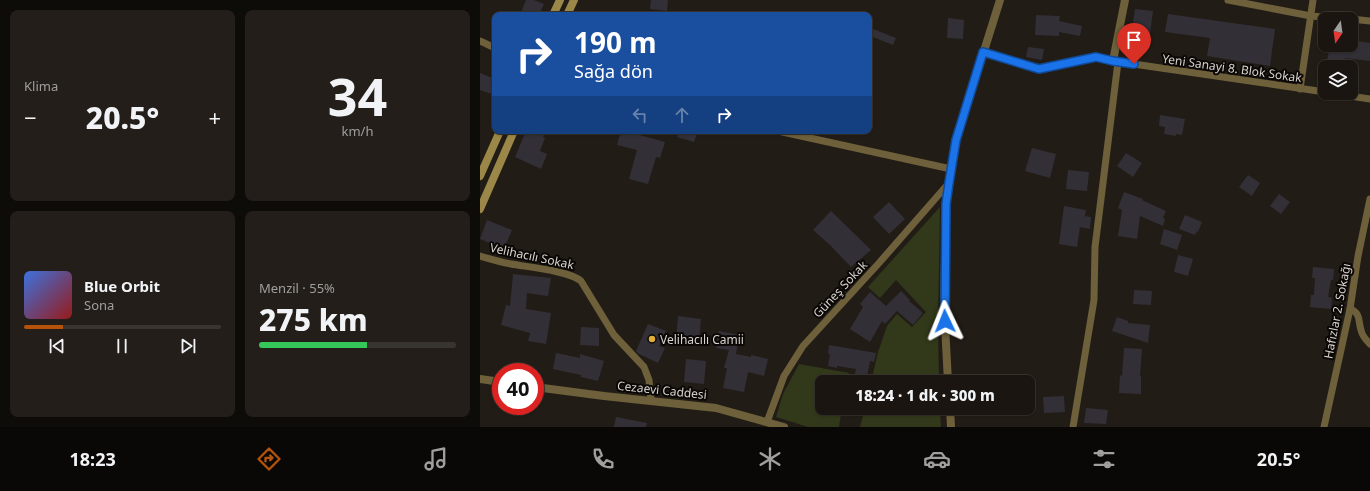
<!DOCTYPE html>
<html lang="tr">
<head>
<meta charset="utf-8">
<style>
  body { margin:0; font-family:"Noto Sans",sans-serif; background:#231e19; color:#f1f3f6; height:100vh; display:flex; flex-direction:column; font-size:15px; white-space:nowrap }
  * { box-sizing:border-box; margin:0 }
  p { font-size:13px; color:#9f9f9f }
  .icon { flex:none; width:22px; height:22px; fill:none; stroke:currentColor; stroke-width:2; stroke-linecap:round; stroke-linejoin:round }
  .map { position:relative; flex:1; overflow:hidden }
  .details { display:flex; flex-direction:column; gap:10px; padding:10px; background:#0e0c09; width:480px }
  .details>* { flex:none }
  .banner { position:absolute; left:12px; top:12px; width:380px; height:122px; border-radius:8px; box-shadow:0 1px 3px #0004,0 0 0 1px #383430; background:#1a4fa0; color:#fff; overflow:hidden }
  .needle { width:26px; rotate:193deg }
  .tools { position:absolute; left:838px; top:12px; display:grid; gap:8px }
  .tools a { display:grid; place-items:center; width:40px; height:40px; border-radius:8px; background:#1a1510; box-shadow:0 1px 3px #0004,0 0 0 1px #383430; font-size:20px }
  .speed { position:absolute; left:12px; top:363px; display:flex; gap:8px; font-size:20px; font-weight:700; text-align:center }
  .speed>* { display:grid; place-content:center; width:52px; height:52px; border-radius:50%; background:#1a1510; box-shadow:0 1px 3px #0004,0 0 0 1px #383430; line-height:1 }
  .speed .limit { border:6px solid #d22; background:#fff; color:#111 }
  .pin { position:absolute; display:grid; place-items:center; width:34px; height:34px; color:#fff; margin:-41px -17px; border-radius:50% 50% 50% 0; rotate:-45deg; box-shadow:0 0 4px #0007 }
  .pin .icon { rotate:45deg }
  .me { position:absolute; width:44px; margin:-22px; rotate:358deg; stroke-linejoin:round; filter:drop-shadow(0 0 3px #0008) }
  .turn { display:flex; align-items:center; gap:14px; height:84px; padding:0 16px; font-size:18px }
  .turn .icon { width:52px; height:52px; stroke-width:2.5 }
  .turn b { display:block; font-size:28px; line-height:34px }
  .lanes { display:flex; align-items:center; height:38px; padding:0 16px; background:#0003; justify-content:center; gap:20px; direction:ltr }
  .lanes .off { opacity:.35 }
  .big { font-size:30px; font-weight:800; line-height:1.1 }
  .details .card { flex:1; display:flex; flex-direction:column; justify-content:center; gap:6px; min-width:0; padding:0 14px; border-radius:8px; background:#231e19 }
  .details .dial { align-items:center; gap:0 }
  .dial b { font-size:52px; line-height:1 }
  .song { display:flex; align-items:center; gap:12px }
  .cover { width:48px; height:48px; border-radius:6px; background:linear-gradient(135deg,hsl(220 70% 55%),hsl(0 70% 35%)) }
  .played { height:4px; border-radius:2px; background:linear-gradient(90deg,#b45309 20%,#383430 20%) }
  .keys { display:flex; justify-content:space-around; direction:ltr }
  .heat { display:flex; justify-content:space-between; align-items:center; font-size:22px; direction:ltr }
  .charge { height:6px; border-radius:3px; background:linear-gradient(90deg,#34c759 55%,#383430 0) }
  .details .tiles { flex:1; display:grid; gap:10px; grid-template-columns:repeat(2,1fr) }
  .trip { position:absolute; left:335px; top:375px; width:220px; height:40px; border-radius:8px; background:#1a1510; box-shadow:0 1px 3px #0004,0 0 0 1px #383430; font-weight:800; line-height:40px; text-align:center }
  .tab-bar { display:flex; height:64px; justify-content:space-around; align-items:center; background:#0a0806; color:#9f9f9f }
  .tab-bar .icon { width:28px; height:28px }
  .tab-bar .selected { color:#b45309 }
  .tab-bar b { font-size:18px; color:#f1f3f6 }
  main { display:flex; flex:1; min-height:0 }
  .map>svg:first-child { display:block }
  .green { fill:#32391a }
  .building { fill:#322f37 }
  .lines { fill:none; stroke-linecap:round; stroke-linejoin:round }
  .minor { stroke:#6d603a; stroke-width:7 }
  .tertiary { stroke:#6d603a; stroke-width:8 }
  .secondary { stroke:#9b8747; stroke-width:8 }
  .route-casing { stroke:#114b97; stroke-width:10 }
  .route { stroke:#1a73e8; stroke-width:7 }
  .poi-dot { fill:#e3ae35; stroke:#0a0705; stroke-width:1.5 }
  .labels { text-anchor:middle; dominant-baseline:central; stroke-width:4; stroke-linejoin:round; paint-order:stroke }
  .street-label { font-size:12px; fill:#d9d4d0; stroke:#0a0705 }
  .poi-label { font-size:12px; fill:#d9d4d0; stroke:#0a0705; text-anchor:start }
</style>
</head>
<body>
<main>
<section class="details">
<div class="tiles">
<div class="card"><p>Klima</p>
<div class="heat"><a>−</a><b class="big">20.5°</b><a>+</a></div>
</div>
<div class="card dial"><b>34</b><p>km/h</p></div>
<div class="card">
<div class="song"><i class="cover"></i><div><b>Blue Orbit</b><p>Sona</p></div></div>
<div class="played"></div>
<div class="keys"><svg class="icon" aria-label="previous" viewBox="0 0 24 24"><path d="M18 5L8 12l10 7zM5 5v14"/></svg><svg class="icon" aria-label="pause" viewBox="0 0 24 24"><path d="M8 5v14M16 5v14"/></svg><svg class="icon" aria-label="next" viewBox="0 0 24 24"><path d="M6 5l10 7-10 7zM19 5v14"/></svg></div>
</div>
<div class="card"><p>Menzil · 55%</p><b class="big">275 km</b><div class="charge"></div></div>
</div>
</section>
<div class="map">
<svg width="890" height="427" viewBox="0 0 890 427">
  <rect width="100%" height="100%" fill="#221c16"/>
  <g class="green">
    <polygon points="460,207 458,323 459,382 391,382 398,352 407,326 417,314 432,327 446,312 416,280 400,298 388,287"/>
    <polygon points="319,364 369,373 367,382 342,382 342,408 362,408 359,427 328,427 296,417 303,394"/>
    <polygon points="385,408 460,408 461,427 380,427"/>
  </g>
  <g class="building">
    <polygon points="46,0 54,0 64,4 59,15 40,15"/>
    <polygon points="171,0 188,0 187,11 170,9"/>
    <polygon points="655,9 673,11 668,48 650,45"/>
    <polygon points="688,14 795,29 790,66 727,56 730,38 685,32"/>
    <polygon points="556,15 580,16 579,21 602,26 600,36 579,32 579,36 555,35"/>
    <polygon points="468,18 484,20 483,39 467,38"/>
    <polygon points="393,29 416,38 413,45 390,36"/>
    <polygon points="871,40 890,43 890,61 865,58 864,67 846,67 850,45 871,45"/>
    <polygon points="548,47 564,49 562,60 546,57"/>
    <polygon points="0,73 15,79 15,95 0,90"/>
    <polygon points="680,115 705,119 702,135 696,134 696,136 684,134 685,127 679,126"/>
    <polygon points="46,131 66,131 63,137 65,138 60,151 67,154 61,169 35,157"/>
    <polygon points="141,131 157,131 156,134 185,142 180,158 176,157 168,184 149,179 157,150 137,145"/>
    <polygon points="199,131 218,131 214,142 197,137"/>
    <polygon points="552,148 576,154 570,178 545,171"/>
    <polygon points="646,153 662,163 653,177 637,166"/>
    <polygon points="588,170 609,172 607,191 586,189"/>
    <polygon points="768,175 780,183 772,196 759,187"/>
    <polygon points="644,192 663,199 662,200 686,211 683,218 685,219 683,226 660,216 657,239 638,236 642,210 638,208"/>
    <polygon points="799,194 810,202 801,214 790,206"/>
    <polygon points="409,202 425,219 409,234 393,217"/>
    <polygon points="584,206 606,210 605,216 611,217 610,229 600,227 597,247 579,244"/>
    <polygon points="351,211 391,250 371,267 350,245 333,230"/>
    <polygon points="705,215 722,222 718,232 717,231 715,235 699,229"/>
    <polygon points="7,220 32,230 24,249 0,239"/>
    <polygon points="684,229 702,235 697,250 680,244"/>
    <polygon points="698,255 713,259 708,276 694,272"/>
    <polygon points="833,267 854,269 853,280 851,280 848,297 852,298 851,309 830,307 831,295 834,295 835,278 832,278"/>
    <polygon points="33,274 71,278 68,296 47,293 46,309 71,313 66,344 48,341 50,333 21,325 26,305 30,306"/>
    <polygon points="654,290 672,291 671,305 653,304"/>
    <polygon points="421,291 430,300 429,301 443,313 433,325 417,311 405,324 402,321 390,342 370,329 383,307 380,304 390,292 406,306"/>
    <polygon points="198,316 221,319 219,342 213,342 213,344 196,342"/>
    <polygon points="637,317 648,321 648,323 670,325 668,343 632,331"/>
    <polygon points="168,324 186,331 179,346 185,348 178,363 159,354 156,351"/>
    <polygon points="101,327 119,328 119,346 100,345"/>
    <polygon points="239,331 259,335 256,354 271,357 271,355 288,359 284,376 268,372 264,392 243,388 247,368 244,368 249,350 236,348"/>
    <polygon points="349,345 396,353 394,362 390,361 386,382 373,382 376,369 357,366 357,368 348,366 350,354 348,354"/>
    <polygon points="644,348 662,349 660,376 661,376 661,394 639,393 640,375 642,376"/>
    <polygon points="76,353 100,358 100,354 124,361 118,381 101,377 101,375 73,369"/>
    <polygon points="206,359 226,361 224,384 204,382"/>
    <polygon points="584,396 585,412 564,413 563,397"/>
    <polygon points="606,408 628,410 626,424 604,423"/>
    <polygon points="136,417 167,423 166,427 134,427"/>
  </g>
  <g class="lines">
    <g class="minor">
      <polyline points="748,0 831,16 868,19"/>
      <polyline points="871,19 890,21"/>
      <polyline points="0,41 15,48"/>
      <polyline points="503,52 559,69 616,57 633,61 845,92"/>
      <polyline points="820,89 833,0"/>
      <polyline points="850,93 890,99"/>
      <polyline points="298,131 471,169"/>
      <path d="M0,256c10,3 20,6 31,8 16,3 59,7 70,17l33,54 30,32 5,13 2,20"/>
      <path d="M870,309c11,4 8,12 11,21 1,6 5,10 9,14"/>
      <polyline points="287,422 304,376 323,346 399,263 469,183"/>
      <polyline points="593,427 614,300 615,247 638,62"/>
      <polyline points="844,427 870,309 878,256 890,199"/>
    </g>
    <g class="tertiary">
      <polyline points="633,61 645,0"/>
      <polyline points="0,379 21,382"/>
      <polyline points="468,382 464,306 466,204 469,183 476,140 520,0"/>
      <polyline points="55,387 124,396 236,408 304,427"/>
      <polyline points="470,408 471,427"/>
    </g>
    <g class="secondary">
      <polyline points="73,15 80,0"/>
      <polyline points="87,15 94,0"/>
      <polyline points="0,176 20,131"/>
      <polyline points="0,209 34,131"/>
    </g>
  </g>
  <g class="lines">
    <defs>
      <polyline id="route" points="465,321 466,204 469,183 476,140 503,52 559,69 616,57 633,61 654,64"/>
    </defs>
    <use href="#route" class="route-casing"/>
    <use href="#route" class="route"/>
  </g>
  <circle class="poi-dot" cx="172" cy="339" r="4"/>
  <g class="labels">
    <g class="street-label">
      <text transform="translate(752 68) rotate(8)">Yeni Sanayi 8. Blok Sokak</text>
      <text transform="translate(52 256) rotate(12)">Velihacılı Sokak</text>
      <text transform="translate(360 289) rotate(-47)">Güneş Sokak</text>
      <text transform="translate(857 311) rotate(-79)">Hafızlar 2. Sokağı</text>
      <text transform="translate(182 390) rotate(6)">Cezaevi Caddesi</text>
    </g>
    <g class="poi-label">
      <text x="180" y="339">Velihacılı Camii</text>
    </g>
  </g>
</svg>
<div class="tools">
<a><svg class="needle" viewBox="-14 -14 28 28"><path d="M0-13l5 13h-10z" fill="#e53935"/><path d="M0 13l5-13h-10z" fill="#9f9f9f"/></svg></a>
<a><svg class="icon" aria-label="layers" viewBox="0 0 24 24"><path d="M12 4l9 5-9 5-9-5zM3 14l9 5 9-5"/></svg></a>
</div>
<div class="speed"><div class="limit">40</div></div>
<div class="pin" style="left:654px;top:64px;background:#d93025"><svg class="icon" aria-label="arrive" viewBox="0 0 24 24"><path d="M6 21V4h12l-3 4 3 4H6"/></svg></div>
<svg class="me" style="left:465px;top:321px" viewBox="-20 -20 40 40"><path d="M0-17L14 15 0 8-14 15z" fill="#1a73e8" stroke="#fff" stroke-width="4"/></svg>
<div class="trip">18:24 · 1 dk · 300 m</div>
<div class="banner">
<div class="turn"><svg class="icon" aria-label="right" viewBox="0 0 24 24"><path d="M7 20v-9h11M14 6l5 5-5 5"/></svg><div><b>190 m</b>Sağa dön</div></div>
<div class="lanes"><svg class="icon off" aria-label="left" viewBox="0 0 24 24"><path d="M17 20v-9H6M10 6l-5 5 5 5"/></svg><svg class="icon off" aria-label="ahead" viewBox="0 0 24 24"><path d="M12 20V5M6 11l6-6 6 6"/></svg><svg class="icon" aria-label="right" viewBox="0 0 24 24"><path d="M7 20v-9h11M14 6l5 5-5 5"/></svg></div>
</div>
</div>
</main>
<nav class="tab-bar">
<b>18:23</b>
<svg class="icon selected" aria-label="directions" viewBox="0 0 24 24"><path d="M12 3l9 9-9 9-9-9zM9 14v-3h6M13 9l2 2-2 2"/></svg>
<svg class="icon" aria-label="music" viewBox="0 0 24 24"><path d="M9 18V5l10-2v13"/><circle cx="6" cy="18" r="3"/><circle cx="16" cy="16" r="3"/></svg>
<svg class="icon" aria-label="phone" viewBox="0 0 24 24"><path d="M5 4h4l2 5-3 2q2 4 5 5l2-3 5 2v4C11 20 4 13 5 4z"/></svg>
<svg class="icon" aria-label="climate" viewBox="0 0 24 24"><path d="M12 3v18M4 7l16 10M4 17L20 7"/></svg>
<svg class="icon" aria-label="car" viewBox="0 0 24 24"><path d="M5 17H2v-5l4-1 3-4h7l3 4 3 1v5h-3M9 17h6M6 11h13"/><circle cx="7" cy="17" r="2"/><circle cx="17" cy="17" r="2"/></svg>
<svg class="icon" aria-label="filters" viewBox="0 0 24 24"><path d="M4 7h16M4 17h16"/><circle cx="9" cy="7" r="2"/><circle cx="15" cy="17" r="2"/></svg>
<b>20.5°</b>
</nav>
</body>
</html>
